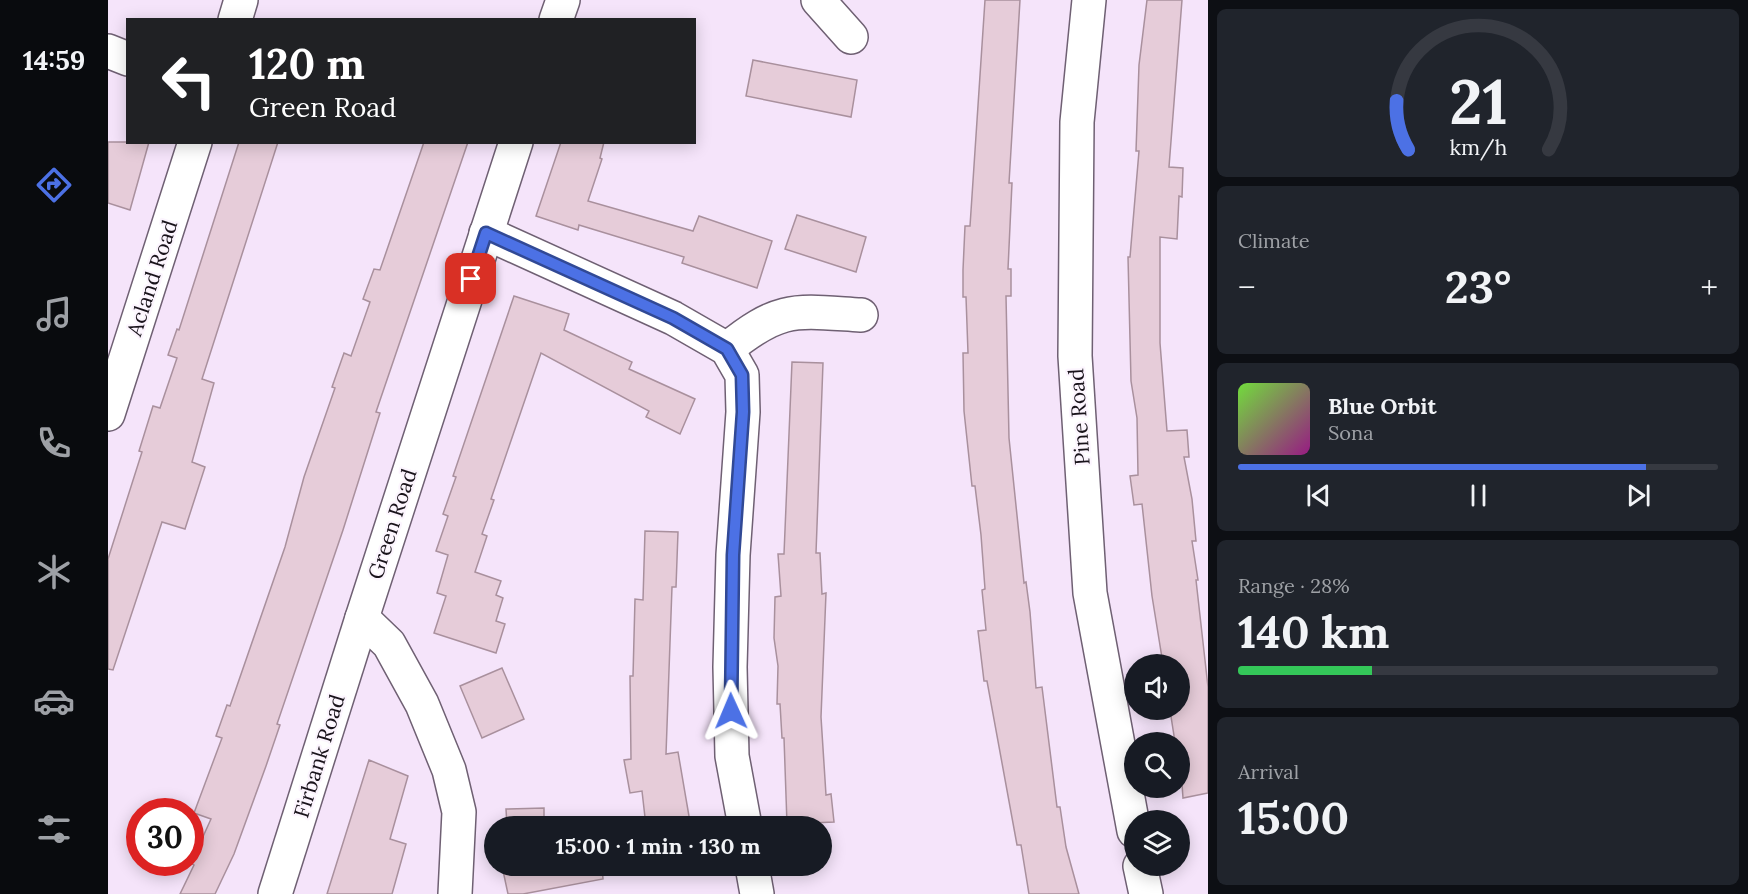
<!DOCTYPE html>
<html lang="en">
<head>
<meta charset="utf-8">
<style>
  body { margin:0; font-family:Lora,serif; background:#20242c; color:#f1f3f6; height:100vh; display:flex; flex-direction:column; font-size:22px; white-space:nowrap }
  * { box-sizing:border-box; margin:0 }
  p { font-size:20px; color:#9ea1a6 }
  .icon { flex:none; width:33px; height:33px; fill:none; stroke:currentColor; stroke-width:2; stroke-linecap:round; stroke-linejoin:round }
  .map { position:relative; flex:1; overflow:hidden }
  .drawer { display:flex; flex-direction:column; gap:9px; padding:9px; background:#0d0f14; width:540px }
  .drawer>* { flex:none }
  .guide { position:absolute; left:18px; top:18px; width:570px; height:126px; border-radius:0px; box-shadow:0 3px 15px #0003; background:#202124; color:#fff; overflow:hidden }
  .fabs { position:absolute; left:1016px; top:654px; display:grid; gap:12px }
  .fabs a { display:grid; place-items:center; width:66px; height:66px; border-radius:50%; background:#171b24; box-shadow:0 3px 15px #0003; font-size:30px }
  .speed { position:absolute; left:18px; top:798px; display:flex; gap:12px; font-size:30px; font-weight:700; text-align:center }
  .speed>* { display:grid; place-content:center; width:78px; height:78px; border-radius:50%; background:#171b24; box-shadow:0 3px 15px #0003; line-height:1 }
  .speed .limit { border:9px solid #d22; background:#fff; color:#111 }
  .pin { position:absolute; display:grid; place-items:center; width:51px; height:51px; color:#fff; margin:-26px; border-radius:12px; box-shadow:0 3px 9px #0006 }
  .me { position:absolute; width:66px; margin:-33px; rotate:359deg; stroke-linejoin:round; filter:drop-shadow(0 0 4px #0008) }
  .turn { display:flex; align-items:center; gap:21px; height:126px; padding:0 24px; font-size:27px }
  .turn .icon { width:78px; height:78px; stroke-width:2.5 }
  .turn b { display:block; font-size:42px; line-height:51px }
  .big { font-size:45px; font-weight:700; line-height:1.1 }
  .drawer .card { flex:1; display:flex; flex-direction:column; justify-content:center; gap:9px; min-width:0; padding:0 21px; border-radius:9px; background:#20242c }
  .drawer .dial { align-items:center; gap:0 }
  .dial svg { height:156px; overflow:visible; fill:none; stroke:#363941; stroke-width:7; stroke-linecap:round; text-anchor:middle }
  .dial text { fill:#f1f3f6; stroke:none }
  .song { display:flex; align-items:center; gap:18px }
  .cover { width:72px; height:72px; border-radius:9px; background:linear-gradient(135deg,hsl(100 70% 55%),hsl(310 70% 35%)) }
  .played { height:6px; border-radius:3px; background:linear-gradient(90deg,#4c71e5 85%,#363941 85%) }
  .keys { display:flex; justify-content:space-around; direction:ltr }
  .heat { display:flex; justify-content:space-between; align-items:center; font-size:33px; direction:ltr }
  .charge { height:9px; border-radius:4px; background:linear-gradient(90deg,#34c759 28%,#363941 0) }
  .trip { position:absolute; left:376px; top:816px; width:348px; height:60px; border-radius:30px; background:#171b24; box-shadow:0 3px 15px #0003; font-weight:700; line-height:60px; text-align:center }
  main { display:flex; flex:1; min-height:0 }
  .tab-bar { display:flex; flex-direction:column; width:108px; justify-content:space-around; align-items:center; background:#090b0e; color:#9ea1a6 }
  .tab-bar .icon { width:42px; height:42px }
  .tab-bar .active { color:#4c71e5 }
  .tab-bar b { font-size:27px; color:#f1f3f6 }
  .map>svg:first-child { display:block }
  .building { fill:#e6ccd9; stroke:#a9909d; stroke-width:1.5 }
  .lines { fill:none; stroke-linecap:round; stroke-linejoin:round }
  .minor-casing { stroke:#6f6073; stroke-width:36 }
  .minor { stroke:#fff; stroke-width:33 }
  .route-casing { stroke:#314995; stroke-width:15 }
  .route { stroke:#4c71e5; stroke-width:10 }
  .labels { text-anchor:middle; dominant-baseline:central; stroke-width:4.5; stroke-linejoin:round; paint-order:stroke }
  .street-label { font-size:21px; fill:#19131b; stroke:#fcf5fe }
</style>
</head>
<body>
<main>
<nav class="tab-bar">
<b>14:59</b>
<svg class="icon active" aria-label="directions" viewBox="0 0 24 24"><path d="M12 3l9 9-9 9-9-9zM9 14v-3h6M13 9l2 2-2 2"/></svg>
<svg class="icon" aria-label="music" viewBox="0 0 24 24"><path d="M9 18V5l10-2v13"/><circle cx="6" cy="18" r="3"/><circle cx="16" cy="16" r="3"/></svg>
<svg class="icon" aria-label="phone" viewBox="0 0 24 24"><path d="M5 4h4l2 5-3 2q2 4 5 5l2-3 5 2v4C11 20 4 13 5 4z"/></svg>
<svg class="icon" aria-label="climate" viewBox="0 0 24 24"><path d="M12 3v18M4 7l16 10M4 17L20 7"/></svg>
<svg class="icon" aria-label="car" viewBox="0 0 24 24"><path d="M5 17H2v-5l4-1 3-4h7l3 4 3 1v5h-3M9 17h6M6 11h13"/><circle cx="7" cy="17" r="2"/><circle cx="17" cy="17" r="2"/></svg>
<svg class="icon" aria-label="filters" viewBox="0 0 24 24"><path d="M4 7h16M4 17h16"/><circle cx="9" cy="7" r="2"/><circle cx="15" cy="17" r="2"/></svg>
</nav>
<div class="map">
<svg width="1100" height="894" viewBox="0 0 1100 894">
  <rect width="100%" height="100%" fill="#f5e4fa"/>
  <g class="building">
    <polygon points="877,0 912,0 901,183 904,183 900,269 903,269 903,296 898,296 901,438 916,583 918,582 922,612 928,688 934,687 949,807 952,807 958,847 971,894 921,894 913,845 909,845 879,681 876,681 870,631 878,630 874,590 877,589 873,535 867,486 864,486 856,411 855,353 860,353 858,297 855,297 855,270 857,226 862,226"/>
    <polygon points="1039,0 1074,0 1061,167 1075,168 1074,197 1071,196 1069,239 1052,237 1052,343 1059,431 1079,430 1081,457 1076,457 1084,499 1088,541 1084,541 1090,580 1088,580 1100,687 1100,793 1075,798 1071,742 1067,742 1062,710 1071,710 1071,664 1055,664 1044,596 1034,504 1026,505 1022,476 1030,475 1029,418 1023,381 1020,257 1022,257 1031,151 1028,151 1031,65"/>
    <polygon points="645,60 749,80 743,117 638,96"/>
    <polygon points="0,142 41,142 22,210 0,203"/>
    <polygon points="131,142 170,142 94,379 106,383 84,462 97,467 77,529 54,522 5,670 0,669 0,559 34,452 31,451 45,406 52,408 69,358 60,355 69,329 71,330"/>
    <polygon points="316,142 360,142 268,412 272,413 235,530 169,724 172,725 158,766 126,854 107,894 72,894 86,865 83,863 103,819 86,813 114,738 108,736 119,705 122,706 177,547 196,477 227,388 224,387 236,353 243,356 262,302 255,299 266,269 272,270"/>
    <polygon points="453,142 496,142 492,158 494,159 480,201 585,231 591,216 664,241 649,288 574,263 576,257 471,225 470,230 428,216"/>
    <polygon points="689,215 758,237 748,272 677,249"/>
    <polygon points="406,296 461,314 456,330 524,362 521,369 587,399 572,434 538,417 541,411 433,353 383,499 386,500 374,534 379,536 367,572 393,581 388,595 395,598 388,621 397,624 388,653 326,633 338,596 329,593 340,555 328,551 340,516 335,514 348,477 345,476"/>
    <polygon points="684,362 715,363 708,553 712,553 714,594 718,593 713,717 718,795 723,794 726,822 679,824 676,738 674,738 672,704 669,704 670,666 666,638 667,597 673,596 670,554 676,554"/>
    <polygon points="537,531 570,532 568,587 564,587 558,754 570,752 582,822 577,823 578,826 538,826 534,791 522,793 516,760 523,759 522,676 525,676 527,599 535,600"/>
    <polygon points="394,668 416,719 374,738 352,686"/>
    <polygon points="261,760 300,776 282,839 298,844 284,894 219,894"/>
    <polygon points="436,808 436,826 399,826 398,809"/>
    <polygon points="394,866 494,866 495,879 415,894 400,894"/>
  </g>
  <g class="lines">
    <defs>
      <g id="minor">
        <polyline points="710,0 743,37"/>
        <polyline points="981,0 969,122 967,356 982,593 1026,831"/>
        <polyline points="127,20 133,0"/>
        <polyline points="448,20 455,0"/>
        <polyline points="0,51 20,59"/>
        <polyline points="378,233 565,318 619,349 634,375 635,412 625,555 622,667 624,756 637,826"/>
        <path d="M619,349c54,-44 69,-38 134,-34"/>
        <polyline points="0,414 87,142"/>
        <polyline points="644,866 649,894"/>
        <polyline points="1032,866 1038,894"/>
        <polyline points="167,894 254,618"/>
        <polyline points="347,894 351,812 341,770 314,704 281,644 254,618 408,142"/>
      </g>
    </defs>
    <use href="#minor" class="minor-casing"/>
    <use href="#minor" class="minor"/>
  </g>
  <g class="lines">
    <defs>
      <polyline id="route" points="363,279 378,233 565,318 619,349 634,375 635,412 625,555 623,711"/>
    </defs>
    <use href="#route" class="route-casing"/>
    <use href="#route" class="route"/>
  </g>
  <g class="labels">
    <g class="street-label">
      <text transform="translate(44 278) rotate(-72)">Acland Road</text>
      <text transform="translate(971 417) rotate(-94)">Pine Road</text>
      <text transform="translate(284 524) rotate(-72)">Green Road</text>
      <text transform="translate(211 756) rotate(-73)">Firbank Road</text>
    </g>
  </g>
</svg>
<div class="fabs">
<a><svg class="icon" aria-label="sound" viewBox="0 0 24 24"><path d="M4 9h4l5-4v14l-5-4H4zM17 9q2 3 0 6"/></svg></a>
<a><svg class="icon" aria-label="search" viewBox="0 0 24 24"><circle cx="10" cy="10" r="6"/><path d="M15 15l6 6"/></svg></a>
<a><svg class="icon" aria-label="layers" viewBox="0 0 24 24"><path d="M12 4l9 5-9 5-9-5zM3 14l9 5 9-5"/></svg></a>
</div>
<div class="speed"><div class="limit">30</div></div>
<div class="pin" style="left:363px;top:279px;background:#d93025"><svg class="icon" aria-label="arrive" viewBox="0 0 24 24"><path d="M6 21V4h12l-3 4 3 4H6"/></svg></div>
<svg class="me" style="left:623px;top:711px" viewBox="-20 -20 40 40"><path d="M0-17L14 15 0 8-14 15z" fill="#4c71e5" stroke="#fff" stroke-width="4"/></svg>
<div class="trip">15:00 · 1 min · 130 m</div>
<div class="guide">
<div class="turn"><svg class="icon" aria-label="left" viewBox="0 0 24 24"><path d="M17 20v-9H6M10 6l-5 5 5 5"/></svg><div><b>120 m</b>Green Road</div></div>
</div>
</div>
<section class="drawer">
<div class="card dial"><svg viewBox="0 0 100 80">
<path d="M14 69A42 42 0 1 1 86 69"/>
<path d="M14 69A42 42 0 0 1 8 44" stroke="#4c71e5"/>
<text x="50" y="56" font-size="32" font-weight="700">21</text>
<text x="50" y="72" font-size="11">km/h</text>
</svg></div>
<div class="card"><p>Climate</p>
<div class="heat"><a>−</a><b class="big">23°</b><a>+</a></div>
</div>
<div class="card">
<div class="song"><i class="cover"></i><div><b>Blue Orbit</b><p>Sona</p></div></div>
<div class="played"></div>
<div class="keys"><svg class="icon" aria-label="previous" viewBox="0 0 24 24"><path d="M18 5L8 12l10 7zM5 5v14"/></svg><svg class="icon" aria-label="pause" viewBox="0 0 24 24"><path d="M8 5v14M16 5v14"/></svg><svg class="icon" aria-label="next" viewBox="0 0 24 24"><path d="M6 5l10 7-10 7zM19 5v14"/></svg></div>
</div>
<div class="card"><p>Range · 28%</p><b class="big">140 km</b><div class="charge"></div></div>
<div class="card"><p>Arrival</p><b class="big">15:00</b></div>
</section>
</main>
</body>
</html>
